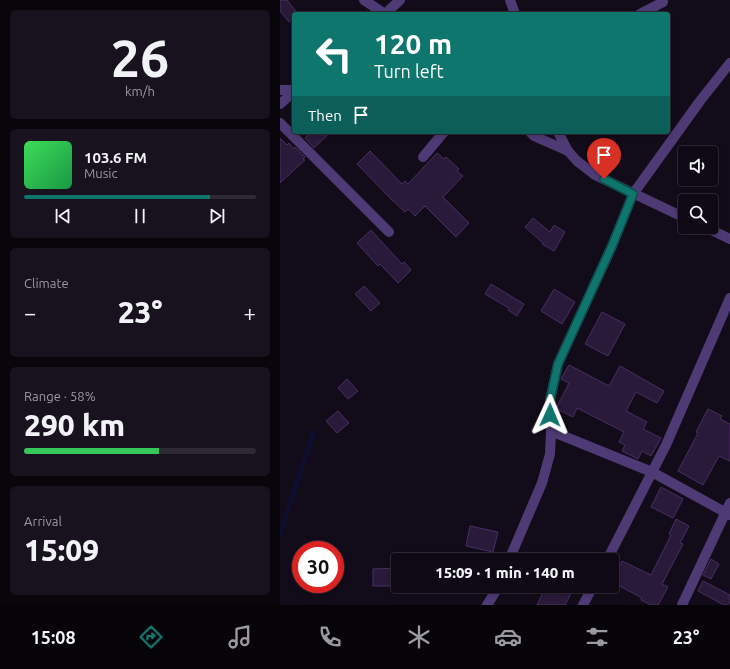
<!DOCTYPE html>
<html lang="en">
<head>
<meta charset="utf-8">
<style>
  body { margin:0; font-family:Ubuntu,sans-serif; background:#17121d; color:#f1f3f6; height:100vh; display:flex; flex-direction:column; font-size:15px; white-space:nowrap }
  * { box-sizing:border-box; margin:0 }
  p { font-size:13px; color:#9b9aa0 }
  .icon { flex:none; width:22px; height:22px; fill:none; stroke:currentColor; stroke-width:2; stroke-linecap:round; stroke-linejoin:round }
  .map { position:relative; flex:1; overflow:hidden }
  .details { display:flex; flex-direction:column; gap:10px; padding:10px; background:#08050b; width:280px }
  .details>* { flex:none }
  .top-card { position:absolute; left:12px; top:12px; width:378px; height:122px; border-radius:4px; box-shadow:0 2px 6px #0003,0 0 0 1px #2e2a34; background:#0f766e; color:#fff; overflow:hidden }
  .fabs { position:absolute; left:398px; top:146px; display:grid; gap:8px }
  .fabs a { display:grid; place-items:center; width:40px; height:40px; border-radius:4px; background:#0e0914; box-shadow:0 2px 6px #0003,0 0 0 1px #2e2a34; font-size:20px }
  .speed { position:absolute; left:12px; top:541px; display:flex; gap:8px; font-size:20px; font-weight:700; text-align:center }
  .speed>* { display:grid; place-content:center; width:52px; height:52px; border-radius:50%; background:#0e0914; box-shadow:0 2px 6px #0003,0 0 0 1px #2e2a34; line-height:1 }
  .speed .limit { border:6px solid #d22; background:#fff; color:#111 }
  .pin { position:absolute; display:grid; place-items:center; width:34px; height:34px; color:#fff; margin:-41px -17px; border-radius:50% 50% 50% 0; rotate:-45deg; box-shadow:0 0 4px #0007 }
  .pin .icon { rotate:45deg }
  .me { position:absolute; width:44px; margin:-22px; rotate:1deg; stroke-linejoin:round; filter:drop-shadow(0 0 3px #0008) }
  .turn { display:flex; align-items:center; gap:14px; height:84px; padding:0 16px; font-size:18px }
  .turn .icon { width:52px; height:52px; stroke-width:2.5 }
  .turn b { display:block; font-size:28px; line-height:34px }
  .then { display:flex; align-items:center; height:38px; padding:0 16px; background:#0003; gap:8px; font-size:15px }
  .big { font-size:30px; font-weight:800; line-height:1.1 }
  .details .tile { flex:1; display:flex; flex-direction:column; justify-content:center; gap:6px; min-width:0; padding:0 14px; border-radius:6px; background:#17121d }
  .details .dial { align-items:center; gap:0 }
  .dial b { font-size:52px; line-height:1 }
  .song { display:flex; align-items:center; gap:12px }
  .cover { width:48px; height:48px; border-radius:6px; background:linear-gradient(135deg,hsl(130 70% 55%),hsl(140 70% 35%)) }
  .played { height:4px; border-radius:2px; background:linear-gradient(90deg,#0f766e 80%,#2e2a34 80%) }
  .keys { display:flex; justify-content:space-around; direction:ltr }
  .heat { display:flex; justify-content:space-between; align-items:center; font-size:22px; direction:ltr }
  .charge { height:6px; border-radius:3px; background:linear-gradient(90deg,#34c759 58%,#2e2a34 0) }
  .trip { position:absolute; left:111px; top:553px; width:228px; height:40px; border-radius:4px; background:#0e0914; box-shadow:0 2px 6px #0003,0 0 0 1px #2e2a34; font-weight:800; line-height:40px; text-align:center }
  .dock { display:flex; height:64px; justify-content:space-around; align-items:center; background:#060408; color:#9b9aa0 }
  .dock .icon { width:28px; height:28px }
  .dock .active { color:#0f766e }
  .dock b { font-size:18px; color:#f1f3f6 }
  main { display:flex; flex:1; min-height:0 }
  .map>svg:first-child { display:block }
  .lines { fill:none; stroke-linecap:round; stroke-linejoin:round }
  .stream { stroke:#0c0f33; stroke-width:4 }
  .building { fill:#291a39; stroke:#482e63 }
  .minor { stroke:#4e3b75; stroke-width:10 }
  .route-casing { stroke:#0a4d48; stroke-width:10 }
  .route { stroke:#0f766e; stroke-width:7 }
</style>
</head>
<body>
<main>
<section class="details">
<div class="tile dial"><b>26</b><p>km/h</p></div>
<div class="tile">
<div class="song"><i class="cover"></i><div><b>103.6 FM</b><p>Music</p></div></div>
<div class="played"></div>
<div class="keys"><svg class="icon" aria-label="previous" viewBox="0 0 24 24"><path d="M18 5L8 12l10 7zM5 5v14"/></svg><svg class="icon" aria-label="pause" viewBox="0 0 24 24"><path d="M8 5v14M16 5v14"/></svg><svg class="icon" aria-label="next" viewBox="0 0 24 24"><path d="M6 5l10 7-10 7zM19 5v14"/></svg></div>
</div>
<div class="tile"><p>Climate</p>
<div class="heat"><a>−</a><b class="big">23°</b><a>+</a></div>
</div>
<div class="tile"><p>Range · 58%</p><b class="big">290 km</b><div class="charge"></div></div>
<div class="tile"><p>Arrival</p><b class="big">15:09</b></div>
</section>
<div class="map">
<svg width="450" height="605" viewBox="0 0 450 605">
  <rect width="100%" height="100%" fill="#120c1a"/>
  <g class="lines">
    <polyline class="stream" points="0,534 34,432"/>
  </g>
  <g class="building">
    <polygon points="0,0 7,0 18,14 14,14 14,18 9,22 0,11"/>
    <polygon points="31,132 51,132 34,148 25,138"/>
    <polygon points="0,138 7,145 9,143 14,149 15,147 25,157 23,159 25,160 0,183"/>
    <polygon points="90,151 122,184 125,181 128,184 157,153 164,159 166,157 179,169 177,171 183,176 163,197 189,223 176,237 145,206 135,216 128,209 125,212 112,200 77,164"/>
    <polygon points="253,218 270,232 274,225 285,232 274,251 262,244 263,243 245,227"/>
    <polygon points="91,230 122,264 124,262 131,270 118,283 100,264 98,266 77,243"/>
    <polygon points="211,284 244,304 237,316 228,310 229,308 205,294"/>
    <polygon points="84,286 100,303 91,311 75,294"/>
    <polygon points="274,289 295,302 282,324 261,311"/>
    <polygon points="322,312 345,324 328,356 305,344"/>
    <polygon points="289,365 329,386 340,366 384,391 377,403 356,392 346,411 367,422 363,429 381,438 371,456 362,451 358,459 342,451 345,445 339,442 344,432 297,408 293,417 277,409 277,407 289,383 281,379"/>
    <polygon points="67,379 78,391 68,399 58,388"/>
    <polygon points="428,409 442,416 440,419 450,424 450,461 439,456 423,485 398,471 418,433 416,432"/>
    <polygon points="58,411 69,423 57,433 46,421"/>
    <polygon points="381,487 403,499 393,518 371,507"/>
    <polygon points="396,519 409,526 400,543 403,544 382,584 388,587 378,605 371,605 361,600 362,598 332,582 342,561 371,575 391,535 389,534"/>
    <polygon points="190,526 218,532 213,552 186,546"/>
    <polygon points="431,559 439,564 431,579 423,575"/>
    <polygon points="118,568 118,586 93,586 93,569"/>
    <polygon points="423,581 450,595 450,601 448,605 444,605 418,591"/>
    <polygon points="266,586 295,586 285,605 257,605"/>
  </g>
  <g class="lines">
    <g class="minor">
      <polyline points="84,0 105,14"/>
      <polyline points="230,0 235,14"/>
      <polyline points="105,14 120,0"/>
      <polyline points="360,14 383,2"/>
      <polyline points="0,90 14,90"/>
      <polyline points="0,104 14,92"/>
      <polyline points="0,123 109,232"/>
      <polyline points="250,132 254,136 288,151"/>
      <polyline points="278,132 288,151 297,161 315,175 405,218"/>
      <polyline points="143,157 164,132"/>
      <polyline points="425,227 450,239"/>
      <polyline points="271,431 372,472 450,515"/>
      <polyline points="229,560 262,483 270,454 271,431 270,400 278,364 332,246 353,194 420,101 450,63"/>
      <polyline points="327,560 386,445 450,298"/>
      <polyline points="207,605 219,586"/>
      <polyline points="303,605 313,586"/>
      <polyline points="402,605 450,503"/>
    </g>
  </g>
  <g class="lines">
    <defs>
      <polyline id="route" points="270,415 270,400 278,364 332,246 353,194 324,179"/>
    </defs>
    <use href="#route" class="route-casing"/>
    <use href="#route" class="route"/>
  </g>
</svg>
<div class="fabs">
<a><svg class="icon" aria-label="sound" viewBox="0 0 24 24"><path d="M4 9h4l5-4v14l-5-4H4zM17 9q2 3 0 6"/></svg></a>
<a><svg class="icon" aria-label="search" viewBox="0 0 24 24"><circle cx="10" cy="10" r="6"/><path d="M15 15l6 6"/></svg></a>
</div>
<div class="speed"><div class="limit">30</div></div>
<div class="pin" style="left:324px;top:179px;background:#d93025"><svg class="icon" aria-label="arrive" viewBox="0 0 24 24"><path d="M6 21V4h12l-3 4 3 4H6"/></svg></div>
<svg class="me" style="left:270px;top:415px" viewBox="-20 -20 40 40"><path d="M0-17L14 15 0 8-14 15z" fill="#0f766e" stroke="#fff" stroke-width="4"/></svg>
<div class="trip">15:09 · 1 min · 140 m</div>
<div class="top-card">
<div class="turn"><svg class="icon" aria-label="left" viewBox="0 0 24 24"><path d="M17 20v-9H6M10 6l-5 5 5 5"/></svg><div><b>120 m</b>Turn left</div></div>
<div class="then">Then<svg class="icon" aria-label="arrive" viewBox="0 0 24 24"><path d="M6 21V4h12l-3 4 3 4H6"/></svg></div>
</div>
</div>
</main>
<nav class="dock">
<b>15:08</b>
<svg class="icon active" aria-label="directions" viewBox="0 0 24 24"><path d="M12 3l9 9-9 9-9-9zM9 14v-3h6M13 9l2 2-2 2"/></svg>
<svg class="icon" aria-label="music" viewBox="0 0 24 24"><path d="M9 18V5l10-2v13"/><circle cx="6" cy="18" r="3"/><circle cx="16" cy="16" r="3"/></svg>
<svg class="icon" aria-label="phone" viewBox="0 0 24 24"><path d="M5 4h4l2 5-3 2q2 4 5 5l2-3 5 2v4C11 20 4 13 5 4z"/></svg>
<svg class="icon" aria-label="climate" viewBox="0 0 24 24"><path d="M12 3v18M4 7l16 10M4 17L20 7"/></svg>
<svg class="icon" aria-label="car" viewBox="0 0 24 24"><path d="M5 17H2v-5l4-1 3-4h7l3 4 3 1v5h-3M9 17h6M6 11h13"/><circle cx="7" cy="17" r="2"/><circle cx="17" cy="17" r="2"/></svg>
<svg class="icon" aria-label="filters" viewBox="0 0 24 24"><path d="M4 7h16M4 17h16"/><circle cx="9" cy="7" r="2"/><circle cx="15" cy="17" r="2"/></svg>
<b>23°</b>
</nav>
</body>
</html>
